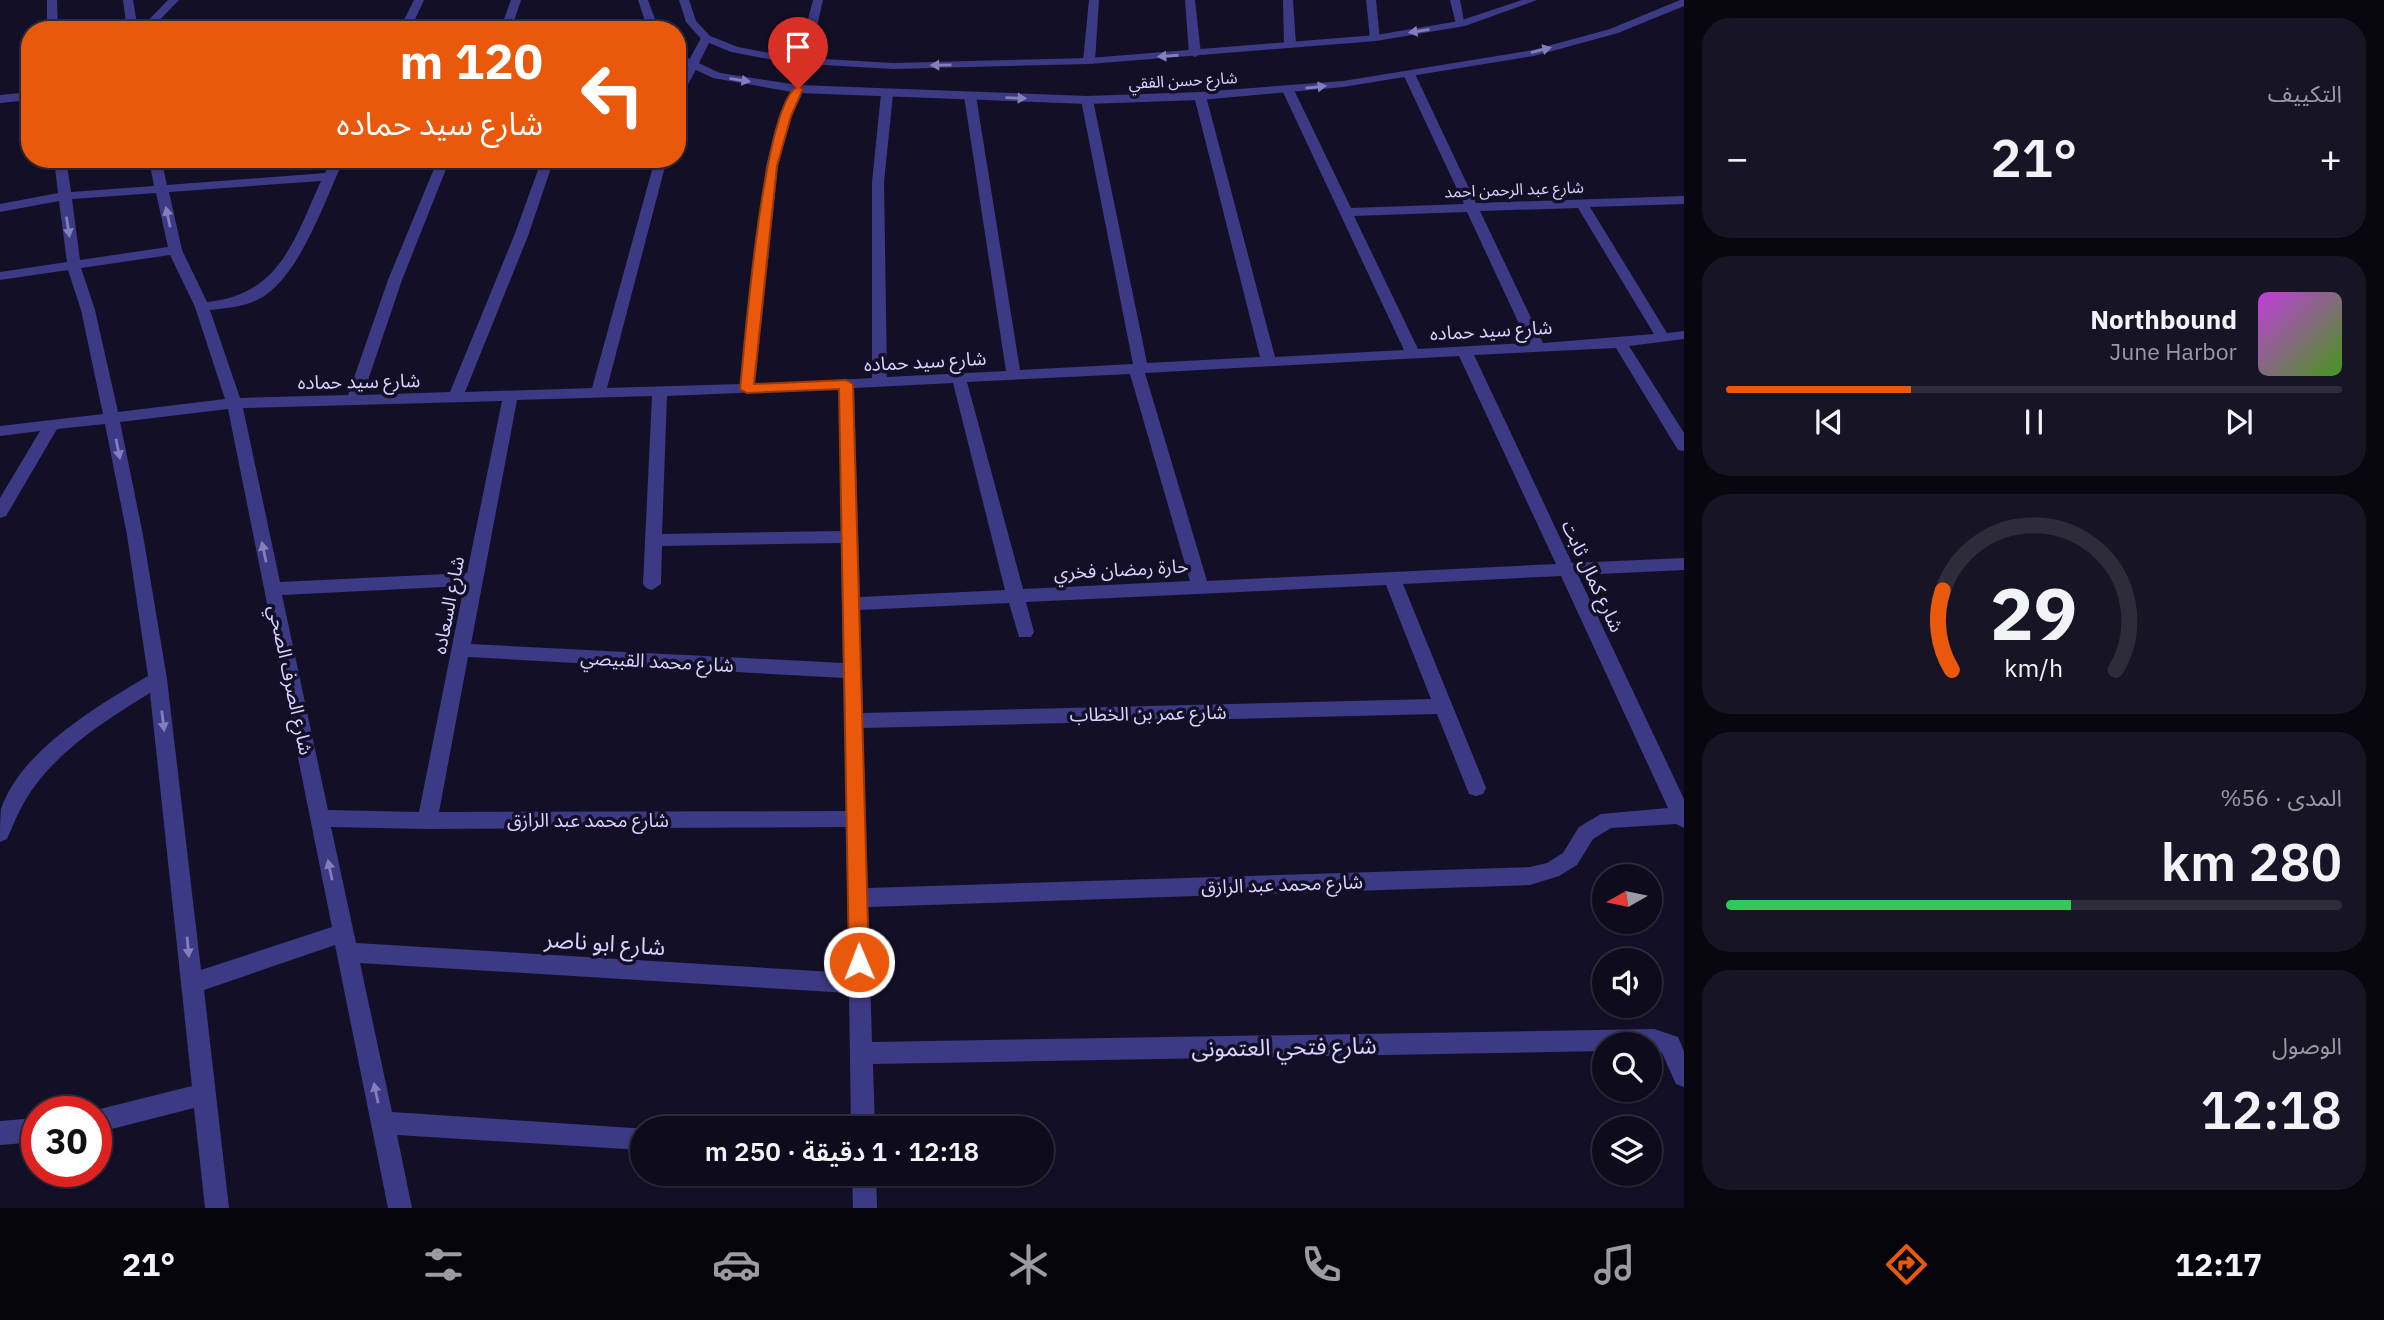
<!DOCTYPE html>
<html lang="ar">
<head>
<meta charset="utf-8">
<style>
  body { margin:0; font-family:"IBM Plex Sans","Noto Sans Arabic",sans-serif; background:#171425; color:#f1f3f6; direction:rtl; height:100vh; display:flex; flex-direction:column; font-size:26px; white-space:nowrap }
  * { box-sizing:border-box; margin:0 }
  p { font-size:23px; color:#9b9ba3 }
  .icon { flex:none; width:38px; height:38px; fill:none; stroke:currentColor; stroke-width:2; stroke-linecap:round; stroke-linejoin:round }
  .map { position:relative; flex:1; overflow:hidden; direction:ltr }
  .drawer { display:flex; flex-direction:column; gap:18px; padding:18px; background:#08060f; width:700px }
  .drawer>* { flex:none }
  .hud { position:absolute; left:21px; top:21px; width:665px; height:147px; border-radius:28px; box-shadow:0 2px 5px #0004,0 0 0 2px #2e2b3b; direction:rtl; background:#ea580c; color:#fff; overflow:hidden }
  .needle { width:46px; rotate:261deg }
  .buttons { position:absolute; left:1592px; top:864px; display:grid; gap:14px }
  .buttons a { display:grid; place-items:center; width:70px; height:70px; border-radius:50%; background:#0e0b1c; box-shadow:0 2px 5px #0004,0 0 0 2px #2e2b3b; font-size:35px }
  .speed { position:absolute; left:21px; top:1096px; display:flex; gap:14px; font-size:35px; font-weight:700; text-align:center }
  .speed>* { display:grid; place-content:center; width:91px; height:91px; border-radius:50%; background:#0e0b1c; box-shadow:0 2px 5px #0004,0 0 0 2px #2e2b3b; line-height:1 }
  .speed .limit { border:10px solid #d22; background:#fff; color:#111 }
  .pin { position:absolute; display:grid; place-items:center; width:60px; height:60px; color:#fff; margin:-72px -30px; border-radius:50% 50% 50% 0; rotate:-45deg; box-shadow:0 0 7px #0007 }
  .pin .icon { rotate:45deg }
  .me { position:absolute; width:77px; margin:-38px; rotate:359deg; stroke-linejoin:round; filter:drop-shadow(0 0 5px #0008) }
  .turn { display:flex; align-items:center; gap:24px; height:147px; padding:0 28px; font-size:32px }
  .turn .icon { width:91px; height:91px; stroke-width:2.5 }
  .turn b { display:block; font-size:49px; line-height:60px }
  .big { font-size:52px; font-weight:600; line-height:1.1 }
  .drawer .widget { flex:1; display:flex; flex-direction:column; justify-content:center; gap:10px; min-width:0; padding:0 24px; border-radius:28px; background:#171425 }
  .drawer .dial { align-items:center; gap:0 }
  .dial svg { height:182px; overflow:visible; fill:none; stroke:#2e2b3b; stroke-width:7; stroke-linecap:round; text-anchor:middle }
  .dial text { fill:#f1f3f6; stroke:none }
  .song { display:flex; align-items:center; gap:21px }
  .cover { width:84px; height:84px; border-radius:10px; background:linear-gradient(135deg,hsl(290 70% 55%),hsl(100 70% 35%)) }
  .played { height:7px; border-radius:4px; background:linear-gradient(90deg,#ea580c 30%,#2e2b3b 30%) }
  .keys { display:flex; justify-content:space-around; direction:ltr }
  .heat { display:flex; justify-content:space-between; align-items:center; font-size:38px; direction:ltr }
  .charge { height:10px; border-radius:5px; background:linear-gradient(90deg,#34c759 56%,#2e2b3b 0) }
  .trip { position:absolute; left:630px; top:1116px; width:424px; height:70px; border-radius:35px; background:#0e0b1c; box-shadow:0 2px 5px #0004,0 0 0 2px #2e2b3b; font-weight:600; line-height:70px; text-align:center; direction:rtl }
  .tabs { display:flex; height:112px; justify-content:space-around; align-items:center; background:#06040b; color:#9b9ba3 }
  .tabs .icon { width:49px; height:49px }
  .tabs .on { color:#ea580c }
  .tabs b { font-size:32px; color:#f1f3f6 }
  main { display:flex; flex:1; min-height:0 }
  .map>svg:first-child { display:block }
  .lines { fill:none; stroke-linecap:round; stroke-linejoin:round }
  .service { fill:#3d3a85; fill-rule:evenodd }
  .minor { fill:#3d3a85; fill-rule:evenodd }
  .tertiary { fill:#3d3a85; fill-rule:evenodd }
  .oneway { fill:#837fbc }
  .route { fill:#ea580c; stroke:#983908; stroke-width:2 }
  .labels { text-anchor:middle; dominant-baseline:central; stroke-width:7; stroke-linejoin:round; paint-order:stroke }
  .far-street-label { font-size:16px; fill:#d9d4ff; stroke:#130f26 }
  .street-label { font-size:19px; fill:#d9d4ff; stroke:#130f26 }
  .near-street-label { font-size:23px; fill:#d9d4ff; stroke:#130f26 }
</style>
</head>
<body>
<main>
<section class="drawer">
<div class="widget"><p>التكييف</p>
<div class="heat"><a>−</a><b class="big">21°</b><a>+</a></div>
</div>
<div class="widget">
<div class="song"><i class="cover"></i><div><b>Northbound</b><p>June Harbor</p></div></div>
<div class="played"></div>
<div class="keys"><svg class="icon" aria-label="previous" viewBox="0 0 24 24"><path d="M18 5L8 12l10 7zM5 5v14"/></svg><svg class="icon" aria-label="pause" viewBox="0 0 24 24"><path d="M8 5v14M16 5v14"/></svg><svg class="icon" aria-label="next" viewBox="0 0 24 24"><path d="M6 5l10 7-10 7zM19 5v14"/></svg></div>
</div>
<div class="widget dial"><svg viewBox="0 0 100 80">
<path d="M14 69A42 42 0 1 1 86 69"/>
<path d="M14 69A42 42 0 0 1 10 34" stroke="#ea580c"/>
<text x="50" y="56" font-size="32" font-weight="700">29</text>
<text x="50" y="72" font-size="11">km/h</text>
</svg></div>
<div class="widget"><p>المدى · 56%</p><b class="big">280 km</b><div class="charge"></div></div>
<div class="widget"><p>الوصول</p><b class="big">12:18</b></div>
</section>
<div class="map">
<svg width="1684" height="1208" viewBox="0 0 1684 1208">
  <rect width="100%" height="100%" fill="#130f26"/>
  <g class="lines">
    <polygon class="service" points="1185,0 1195,0 1201,54 1195,57 1189,54"/>
    <g class="minor">
      <polygon points="47,0 57,0 58,30 47,30"/>
      <polygon points="123,0 133,0 138,30 127,30"/>
      <polygon points="168,0 179,0 150,30 139,30"/>
      <polygon points="414,0 424,0 410,30 399,30"/>
      <polygon points="511,0 521,0 511,30 500,30"/>
      <polygon points="813,0 823,0 809,61 803,64 797,61"/>
      <polygon points="1089,0 1099,0 1095,61 1089,64 1083,61"/>
      <polygon points="1283,0 1293,0 1296,45 1290,48 1284,45"/>
      <polygon points="1366,0 1376,0 1380,40 1370,38"/>
      <polygon points="1450,0 1460,0 1465,26 1456,24"/>
      <path d="M702,36l10,2c-7,11 -29,61 -35,63v-18z"/>
      <path d="M1409,71l6,3 61,129 208,-7v8l-94,3 77,126 17,-2v8l-55,7 55,87v18l-6,-1 -62,-102 -142,7 98,208 112,-5v12l-106,5 106,224v29l-8,-4 -65,4 -18,11 -16,26 -18,11 -29,9 -662,22 4,135 782,-13 24,8 6,14v36l-8,-3 -14,-31 -12,-2v-6h-45v6l-732,13 2,65h-24l-2,-136 -489,-30 32,149 256,17h-6v21l-245,-15 15,73h-24l-53,-263 -131,45 25,218h-24l-11,-100 -98,25v-22h-4l100,-25 -42,-393c-46,28 -95,59 -124,106 -8,13 -13,27 -19,40l-7,3c0,-10 0,-24 1,-33 19,-58 98,-104 147,-133l-21,-141 -22,-111 -48,5 -51,87 -6,2v-20l40,-67 -40,5v-10l103,-12 -22,-104 -13,-40 -68,10v-8l67,-10 -8,-61 -59,11v-8l58,-11 -4,-34h12l5,33 83,-6 -5,-27h12l6,26 158,-12 7,-14h12c-19,41 -41,108 -77,135 -16,12 -38,14 -57,16l30,88 108,-3 40,-115 50,-121h12l-48,121 -39,115 87,-3 64,-156 28,-77h12l-26,77 -63,156 127,-4 63,-229h12l-60,229 133,-4 26,-218 13,-50 15,-29h8l2,2 -13,27 -13,50 -23,218 117,-6v-196l9,-88 6,-4 6,4 -9,88 3,195 119,-6 -42,-275 6,-4 6,4 44,274 113,-6 -52,-264 6,-4 6,4 54,263 113,-6 -66,-261 6,-4 6,4 69,261 129,-7 -122,-260 6,-4 6,4 57,118 113,-4 -61,-130zM321,181c-27,59 -41,114 -114,121l-25,-52 -13,-58zM156,193l12,54 -88,13 -8,-61zM1578,208l76,126 -111,9 -63,-132zM1467,212l61,131 -110,6 -64,-133zM170,255l25,52 30,92 -107,13 -23,-102 -14,-42zM1459,356l97,208 -349,17 -62,-208zM1130,374l60,207 -167,8 -56,-207zM953,383l52,207 -145,7 -6,-209zM839,389l2,142 -179,3 5,-138zM652,396l-9,188 3,4 6,2 9,-6 1,-38 179,-3 2,120 -372,-19 46,-244zM502,401l-35,172 -187,9 -37,-174zM228,409l104,518 -131,43 -34,-291 -24,-144 -23,-113zM1561,576l107,232 -67,6 -22,13 -16,26 -16,10 -17,4 -662,21 -5,-160 574,-14 32,80 7,2 7,-2 3,-6 -83,-204zM1386,585l45,114 -568,14 -3,-103 149,-7 10,34h12l3,-5 -8,-30zM464,586l-45,226 -91,-2 -46,-215zM468,657l376,21 2,133 -407,1zM331,827l96,2 419,-2 3,146 -493,-30z"/>
      <polygon points="30,92 30,100 0,103 0,95"/>
      <polygon points="37,1118 37,1142 0,1145 0,1121"/>
      <polygon points="852,1174 876,1174 877,1208 853,1208"/>
    </g>
    <g class="tertiary">
      <polygon points="638,0 648,0 659,30 648,30"/>
      <polygon points="679,0 689,0 696,21 710,36 738,47 790,57 893,63 1089,58 1376,35 1459,21 1522,0 1537,0 1465,26 1376,41 1089,64 893,69 790,63 731,52 702,40 686,22"/>
      <polygon points="1680,0 1684,0 1684,6 1618,33 1534,56 1343,87 1200,100 1087,104 798,93 713,78 677,61 677,53 720,73 798,85 1087,96 1200,92 1343,81 1533,50 1610,29"/>
    </g>
  </g>
  <defs><path id="oneway-solid" d="M-6-.8H1V-3.2L6.5 0L1 3.2V.8H-6Z" transform="scale(1.75)"/></defs>
  <g class="oneway">
    <use href="#oneway-solid" transform="translate(1419 31) rotate(171)"/>
    <use href="#oneway-solid" transform="translate(1541 50) rotate(-14)"/>
    <use href="#oneway-solid" transform="translate(1168 56) rotate(176)"/>
    <use href="#oneway-solid" transform="translate(941 65) rotate(179)"/>
    <use href="#oneway-solid" transform="translate(740 80) rotate(9)"/>
    <use href="#oneway-solid" transform="translate(1316 87) rotate(-6)"/>
    <use href="#oneway-solid" transform="translate(1016 98) rotate(2)"/>
    <use href="#oneway-solid" transform="translate(168 217) rotate(-102)"/>
    <use href="#oneway-solid" transform="translate(68 227) rotate(81)"/>
    <use href="#oneway-solid" transform="translate(118 449) rotate(79)"/>
    <use href="#oneway-solid" transform="translate(264 552) rotate(-102)"/>
    <use href="#oneway-solid" transform="translate(163 721) rotate(83)"/>
    <use href="#oneway-solid" transform="translate(330 870) rotate(-102)"/>
    <use href="#oneway-solid" transform="translate(188 947) rotate(85)"/>
    <use href="#oneway-solid" transform="translate(376 1093) rotate(-102)"/>
  </g>
  <path class="route" d="M798,86l5,3 -12,27 -14,50 -23,218 92,-4 7,4 16,578 -3,7 -7,2 -7,-2 -3,-7 -10,-573 -92,4 -7,-4c5,-46 23,-286 58,-303z"/>
  <g class="labels">
    <g class="far-street-label">
      <text transform="translate(1183 80) rotate(-3)">شارع حسن الفقي</text>
      <text transform="translate(1514 189) rotate(-2)">شارع عبد الرحمن احمد</text>
    </g>
    <g class="street-label">
      <text transform="translate(1491 330) rotate(-3)">شارع سيد حماده</text>
      <text transform="translate(925 361) rotate(-3)">شارع سيد حماده</text>
      <text transform="translate(359 381) rotate(-1)">شارع سيد حماده</text>
      <text transform="translate(1121 569) rotate(-3)">حارة رمضان فخري</text>
      <text transform="translate(1593 576) rotate(65)">شارع كمال ثابت</text>
      <text transform="translate(448 605) rotate(-79)">شارع السعاده</text>
      <text transform="translate(657 661) rotate(3)">شارع محمد القبيصي</text>
      <text transform="translate(291 680) rotate(78)">شارع الصرف الصحي</text>
      <text transform="translate(1148 713) rotate(-1)">شارع عمر بن الخطاب</text>
      <text x="588" y="820">شارع محمد عبد الرازق</text>
      <text transform="translate(1282 884) rotate(-2)">شارع محمد عبد الرازق</text>
    </g>
    <g class="near-street-label">
      <text transform="translate(605 942) rotate(4)">شارع ابو ناصر</text>
      <text transform="translate(1284 1046) rotate(-1)">شارع فتحي العتمونى</text>
    </g>
  </g>
</svg>
<div class="buttons">
<a><svg class="needle" viewBox="-14 -14 28 28"><path d="M0-13l5 13h-10z" fill="#e53935"/><path d="M0 13l5-13h-10z" fill="#9b9ba3"/></svg></a>
<a><svg class="icon" aria-label="sound" viewBox="0 0 24 24"><path d="M4 9h4l5-4v14l-5-4H4zM17 9q2 3 0 6"/></svg></a>
<a><svg class="icon" aria-label="search" viewBox="0 0 24 24"><circle cx="10" cy="10" r="6"/><path d="M15 15l6 6"/></svg></a>
<a><svg class="icon" aria-label="layers" viewBox="0 0 24 24"><path d="M12 4l9 5-9 5-9-5zM3 14l9 5 9-5"/></svg></a>
</div>
<div class="speed"><div class="limit">30</div></div>
<div class="pin" style="left:798px;top:89px;background:#d93025"><svg class="icon" aria-label="arrive" viewBox="0 0 24 24"><path d="M6 21V4h12l-3 4 3 4H6"/></svg></div>
<svg class="me" style="left:859px;top:962px" viewBox="-20 -20 40 40"><circle r="17" fill="#ea580c" stroke="#fff" stroke-width="3"/><path d="M0-11L8 9 0 5-8 9z" fill="#fff"/></svg>
<div class="trip">12:18 · 1 دقيقة · 250 m</div>
<div class="hud">
<div class="turn"><svg class="icon" aria-label="left" viewBox="0 0 24 24"><path d="M17 20v-9H6M10 6l-5 5 5 5"/></svg><div><b>120 m</b>شارع سيد حماده</div></div>
</div>
</div>
</main>
<nav class="tabs">
<b>12:17</b>
<svg class="icon on" aria-label="directions" viewBox="0 0 24 24"><path d="M12 3l9 9-9 9-9-9zM9 14v-3h6M13 9l2 2-2 2"/></svg>
<svg class="icon" aria-label="music" viewBox="0 0 24 24"><path d="M9 18V5l10-2v13"/><circle cx="6" cy="18" r="3"/><circle cx="16" cy="16" r="3"/></svg>
<svg class="icon" aria-label="phone" viewBox="0 0 24 24"><path d="M5 4h4l2 5-3 2q2 4 5 5l2-3 5 2v4C11 20 4 13 5 4z"/></svg>
<svg class="icon" aria-label="climate" viewBox="0 0 24 24"><path d="M12 3v18M4 7l16 10M4 17L20 7"/></svg>
<svg class="icon" aria-label="car" viewBox="0 0 24 24"><path d="M5 17H2v-5l4-1 3-4h7l3 4 3 1v5h-3M9 17h6M6 11h13"/><circle cx="7" cy="17" r="2"/><circle cx="17" cy="17" r="2"/></svg>
<svg class="icon" aria-label="filters" viewBox="0 0 24 24"><path d="M4 7h16M4 17h16"/><circle cx="9" cy="7" r="2"/><circle cx="15" cy="17" r="2"/></svg>
<b>21°</b>
</nav>
</body>
</html>
